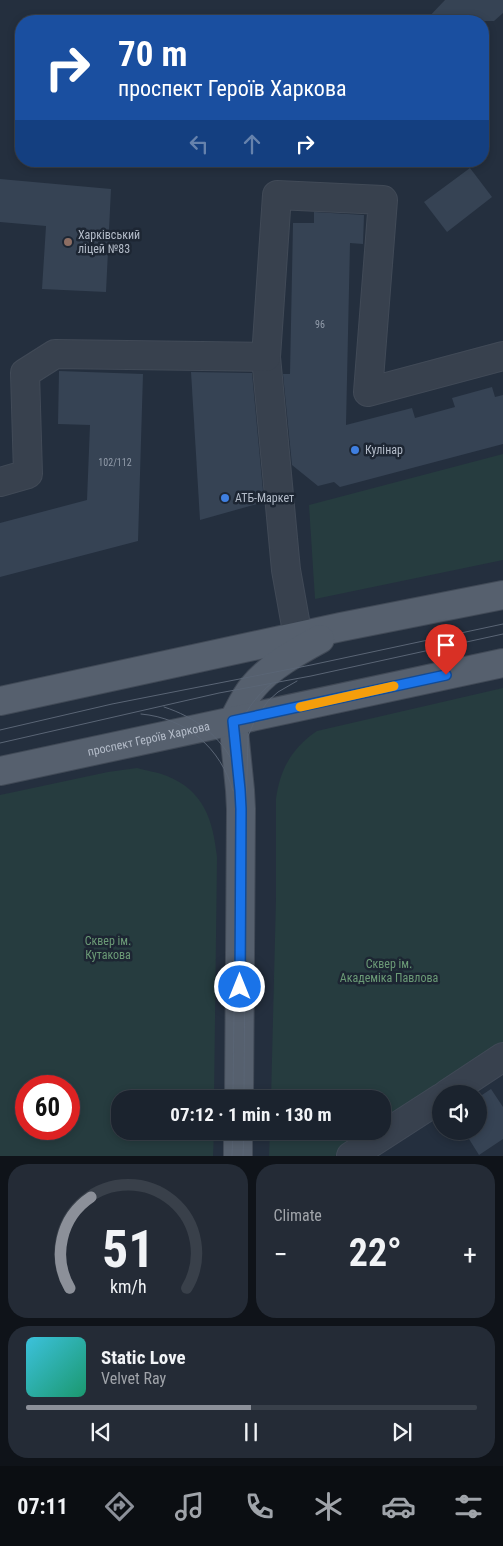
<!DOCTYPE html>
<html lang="en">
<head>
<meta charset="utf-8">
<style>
  body { margin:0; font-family:"Roboto Condensed",sans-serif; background:#242b36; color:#f1f3f6; height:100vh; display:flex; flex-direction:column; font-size:19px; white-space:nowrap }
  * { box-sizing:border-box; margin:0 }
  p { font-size:16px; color:#a0a4aa }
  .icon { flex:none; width:28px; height:28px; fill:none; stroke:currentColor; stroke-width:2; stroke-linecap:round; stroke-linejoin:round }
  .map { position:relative; height:1156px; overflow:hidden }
  .sheet { display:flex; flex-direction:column; gap:8px; padding:8px; background:#0f1319; flex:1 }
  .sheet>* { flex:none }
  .top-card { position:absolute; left:15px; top:15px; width:474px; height:152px; border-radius:20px; box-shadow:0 2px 8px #0003,0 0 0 1px #39404a; background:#1a4fa0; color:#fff; overflow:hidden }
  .buttons { position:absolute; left:432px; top:1085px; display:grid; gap:10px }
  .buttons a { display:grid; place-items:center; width:55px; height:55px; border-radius:50%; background:#1b232e; box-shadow:0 2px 8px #0003,0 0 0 1px #39404a; font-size:25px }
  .speed { position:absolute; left:15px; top:1075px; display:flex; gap:10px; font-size:25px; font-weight:700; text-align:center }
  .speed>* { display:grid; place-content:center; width:65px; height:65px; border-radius:50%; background:#1b232e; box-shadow:0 2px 8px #0003,0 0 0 1px #39404a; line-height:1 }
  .speed .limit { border:8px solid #d22; background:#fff; color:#111 }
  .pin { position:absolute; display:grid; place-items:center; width:42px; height:42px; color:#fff; margin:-51px -21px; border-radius:50% 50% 50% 0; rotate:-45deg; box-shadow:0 0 5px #0007 }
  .pin .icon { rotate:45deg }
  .me { position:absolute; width:55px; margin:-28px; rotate:0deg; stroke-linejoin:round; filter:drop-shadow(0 0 4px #0008) }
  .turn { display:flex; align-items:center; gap:18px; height:105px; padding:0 20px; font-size:22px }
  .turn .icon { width:65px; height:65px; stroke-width:2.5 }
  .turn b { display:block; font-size:35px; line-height:42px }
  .lanes { display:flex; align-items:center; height:48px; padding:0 20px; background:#0003; justify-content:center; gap:25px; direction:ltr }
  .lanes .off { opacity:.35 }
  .big { font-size:38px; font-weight:700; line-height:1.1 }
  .sheet .tile { flex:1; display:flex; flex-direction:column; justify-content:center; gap:8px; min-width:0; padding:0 18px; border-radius:20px; background:#242b36 }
  .sheet .dial { align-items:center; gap:0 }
  .dial svg { height:130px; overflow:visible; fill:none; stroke:#39404a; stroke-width:7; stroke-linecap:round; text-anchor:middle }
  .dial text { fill:#f1f3f6; stroke:none }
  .song { display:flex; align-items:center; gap:15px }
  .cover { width:60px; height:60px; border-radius:8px; background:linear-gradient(135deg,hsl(190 70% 55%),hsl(160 70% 35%)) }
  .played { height:5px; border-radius:2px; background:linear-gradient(90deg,#8c9099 50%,#39404a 50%) }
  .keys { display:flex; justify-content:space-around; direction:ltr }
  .heat { display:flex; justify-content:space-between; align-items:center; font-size:28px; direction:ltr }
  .sheet .tiles { flex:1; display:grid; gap:8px; grid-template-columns:1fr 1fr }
  .tile:last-child { grid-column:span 2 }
  .trip { position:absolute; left:111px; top:1090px; width:280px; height:50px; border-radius:20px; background:#1b232e; box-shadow:0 2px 8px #0003,0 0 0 1px #39404a; font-weight:700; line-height:50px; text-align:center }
  .tab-bar { display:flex; height:80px; justify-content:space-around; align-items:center; background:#0b0e12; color:#a0a4aa }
  .tab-bar .icon { width:35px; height:35px }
  .tab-bar .current { color:#8c9099 }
  .tab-bar b { font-size:22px; color:#f1f3f6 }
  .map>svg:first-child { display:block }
  .green { fill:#263c3f; fill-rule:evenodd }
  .building { fill:#364354 }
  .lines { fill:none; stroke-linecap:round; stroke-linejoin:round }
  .minor-casing { stroke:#414a57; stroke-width:30 }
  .major-casing { stroke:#414a57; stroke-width:30 }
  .minor { stroke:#38414e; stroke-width:28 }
  .major { stroke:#56606e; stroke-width:28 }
  .tram { stroke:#5a6575; stroke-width:1 }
  .route-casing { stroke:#114b97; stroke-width:12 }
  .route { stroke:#1a73e8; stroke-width:9 }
  .slow { stroke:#f59e0b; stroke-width:9 }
  .education-dot { fill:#8d6e63; stroke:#1d2633; stroke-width:2 }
  .shop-dot { fill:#3f7fe0; stroke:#1d2633; stroke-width:2 }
  .labels { text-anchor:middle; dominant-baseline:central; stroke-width:5; stroke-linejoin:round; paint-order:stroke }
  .number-label { font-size:10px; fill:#929caa }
  .poi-label { font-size:12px; fill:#b4bcc9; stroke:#1d2633; text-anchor:start }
  .street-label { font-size:12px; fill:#b4bcc9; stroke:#1d2633 }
  .park-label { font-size:12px; fill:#6b9a76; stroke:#1d2633 }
</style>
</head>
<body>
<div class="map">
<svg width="503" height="1156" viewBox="0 0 503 1156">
  <rect width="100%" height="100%" fill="#242f3e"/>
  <g class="green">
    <polygon points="503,454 503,560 315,599 309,505"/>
    <path d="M503,688v355l-120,80 -1,-24h-111l5,-201v-99c4,-30 16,-51 41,-68z"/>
    <path d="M137,768c10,3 21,4 30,8 37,15 46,44 50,81l-3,242h-94v32h94l-1,25h-213v-361l108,-23zM26,1086h43v43h-43z"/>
    <polygon points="270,1131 370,1131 339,1152 335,1156 269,1156"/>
  </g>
  <g class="building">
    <polygon points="445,0 503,0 503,13 494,21 425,21"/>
    <polygon points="470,168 492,197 447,232 424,202"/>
    <polygon points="0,179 111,189 106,292 42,289 46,226 0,222"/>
    <polygon points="314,212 364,215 363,244 350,243 346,425 412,408 415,418 455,407 452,398 492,387 495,397 503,395 503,444 340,487 334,482 318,486 292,465 283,374 290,374 293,223 314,223"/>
    <polygon points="59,371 143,374 138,541 0,577 0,523 87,500 90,425 58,424"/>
    <polygon points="191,372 252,373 264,502 200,520"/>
    <polygon points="491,1089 503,1107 503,1139 479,1155 464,1131 479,1131 479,1097"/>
  </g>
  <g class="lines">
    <defs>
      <g id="minor">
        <polyline points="266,357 286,570 298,637"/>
        <polyline points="0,482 28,474 25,373 55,354 266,357 277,195 383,200 368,392 503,356"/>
        <polyline points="447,1094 503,1057"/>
        <polyline points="351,1156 441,1098"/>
      </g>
      <g id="major">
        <polyline points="0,701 341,627 503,595"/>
        <polyline points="233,721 240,790 241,809 239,1099"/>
        <path d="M233,721c6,-11 12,-25 20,-34 16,-20 45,-36 67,-48"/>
        <path id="s1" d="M0,771l503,-108"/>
        <polyline points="238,1156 238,1131"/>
      </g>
    </defs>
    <use href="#minor" class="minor-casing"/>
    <use href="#major" class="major-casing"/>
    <use href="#minor" class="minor"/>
    <use href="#major" class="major"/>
    <g class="tram">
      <path d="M164,707c31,10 57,29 71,59"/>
      <path d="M141,714c45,4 80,34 92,77"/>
      <polyline points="0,730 112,704 311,665 503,624"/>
      <polyline points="0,743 219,693 311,676 503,634"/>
      <path d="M233,1099l4,-363c4,-21 19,-40 35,-53"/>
      <polyline points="244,1099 246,812 248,736 255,720 268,701 278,692 297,681"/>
      <polyline points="232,1156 233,1131"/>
      <polyline points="243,1156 244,1131"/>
    </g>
  </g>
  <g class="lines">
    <defs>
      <polyline id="route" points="240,987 241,809 240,790 233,721 446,675"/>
    </defs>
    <use href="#route" class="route-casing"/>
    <use href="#route" class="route"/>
    <polyline class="slow" points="300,707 394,686"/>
  </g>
  <circle class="education-dot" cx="68" cy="242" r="5"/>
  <g class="shop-dot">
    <circle cx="355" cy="450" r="5"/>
    <circle cx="225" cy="498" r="5"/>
  </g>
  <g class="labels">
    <g class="number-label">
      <text x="320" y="324">96</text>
      <text x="115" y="462">102/112</text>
    </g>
    <g class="poi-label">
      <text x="78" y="235">Харківський<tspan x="78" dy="14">ліцей №83</tspan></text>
      <text x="365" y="450">Кулінар</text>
      <text x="235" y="498">АТБ-Маркет</text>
    </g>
    <g class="street-label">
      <text stroke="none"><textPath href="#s1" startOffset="152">проспект Героїв Харкова</textPath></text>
    </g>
    <g class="park-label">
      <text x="108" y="941">Сквер ім.<tspan x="108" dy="14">Кутакова</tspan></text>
      <text x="389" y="964">Сквер ім.<tspan x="389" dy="14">Академіка Павлова</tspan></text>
    </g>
  </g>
</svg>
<div class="buttons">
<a><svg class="icon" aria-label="sound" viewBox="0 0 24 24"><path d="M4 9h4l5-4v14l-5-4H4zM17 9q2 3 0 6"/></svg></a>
</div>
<div class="speed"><div class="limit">60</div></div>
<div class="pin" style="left:446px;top:675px;background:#d93025"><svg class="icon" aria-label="arrive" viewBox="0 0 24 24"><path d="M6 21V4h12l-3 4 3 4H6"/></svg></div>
<svg class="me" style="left:240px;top:987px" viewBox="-20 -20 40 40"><circle r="17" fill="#1a73e8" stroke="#fff" stroke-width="3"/><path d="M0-11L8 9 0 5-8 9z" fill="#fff"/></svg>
<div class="trip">07:12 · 1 min · 130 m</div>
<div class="top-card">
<div class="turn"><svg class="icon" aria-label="right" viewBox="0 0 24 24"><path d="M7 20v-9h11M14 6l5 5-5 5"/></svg><div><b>70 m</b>проспект Героїв Харкова</div></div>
<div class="lanes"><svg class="icon off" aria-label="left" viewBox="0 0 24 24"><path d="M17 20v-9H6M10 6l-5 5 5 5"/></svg><svg class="icon off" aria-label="ahead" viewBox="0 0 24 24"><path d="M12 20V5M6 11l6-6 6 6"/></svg><svg class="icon" aria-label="right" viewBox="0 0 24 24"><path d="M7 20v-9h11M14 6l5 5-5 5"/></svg></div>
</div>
</div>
<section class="sheet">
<div class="tiles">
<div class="tile dial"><svg viewBox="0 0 100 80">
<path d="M14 69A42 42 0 1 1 86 69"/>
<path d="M14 69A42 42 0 0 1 27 13" stroke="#8c9099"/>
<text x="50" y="56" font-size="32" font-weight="700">51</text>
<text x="50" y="72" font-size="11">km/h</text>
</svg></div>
<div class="tile"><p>Climate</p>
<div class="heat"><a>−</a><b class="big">22°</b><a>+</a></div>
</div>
<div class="tile">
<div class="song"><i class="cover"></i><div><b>Static Love</b><p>Velvet Ray</p></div></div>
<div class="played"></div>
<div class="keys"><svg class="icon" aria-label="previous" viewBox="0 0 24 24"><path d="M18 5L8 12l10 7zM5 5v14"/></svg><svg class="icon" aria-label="pause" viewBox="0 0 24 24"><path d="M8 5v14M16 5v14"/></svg><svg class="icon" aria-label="next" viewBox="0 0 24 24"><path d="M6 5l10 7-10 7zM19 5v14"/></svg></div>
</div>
</div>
</section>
<nav class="tab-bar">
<b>07:11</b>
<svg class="icon current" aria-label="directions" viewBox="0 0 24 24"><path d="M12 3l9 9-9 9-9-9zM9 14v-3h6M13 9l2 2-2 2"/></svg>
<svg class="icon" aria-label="music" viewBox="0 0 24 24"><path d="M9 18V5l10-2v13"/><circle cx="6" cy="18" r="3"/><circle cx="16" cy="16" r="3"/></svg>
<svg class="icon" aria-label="phone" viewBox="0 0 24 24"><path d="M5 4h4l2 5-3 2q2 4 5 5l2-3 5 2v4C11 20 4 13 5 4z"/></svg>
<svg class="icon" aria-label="climate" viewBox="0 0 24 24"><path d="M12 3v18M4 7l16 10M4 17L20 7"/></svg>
<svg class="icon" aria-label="car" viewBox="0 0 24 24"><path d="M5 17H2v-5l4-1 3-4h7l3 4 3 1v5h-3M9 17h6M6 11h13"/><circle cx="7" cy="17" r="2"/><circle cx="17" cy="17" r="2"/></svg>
<svg class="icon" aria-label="filters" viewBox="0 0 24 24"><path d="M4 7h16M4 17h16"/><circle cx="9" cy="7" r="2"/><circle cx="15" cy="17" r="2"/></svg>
</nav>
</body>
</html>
